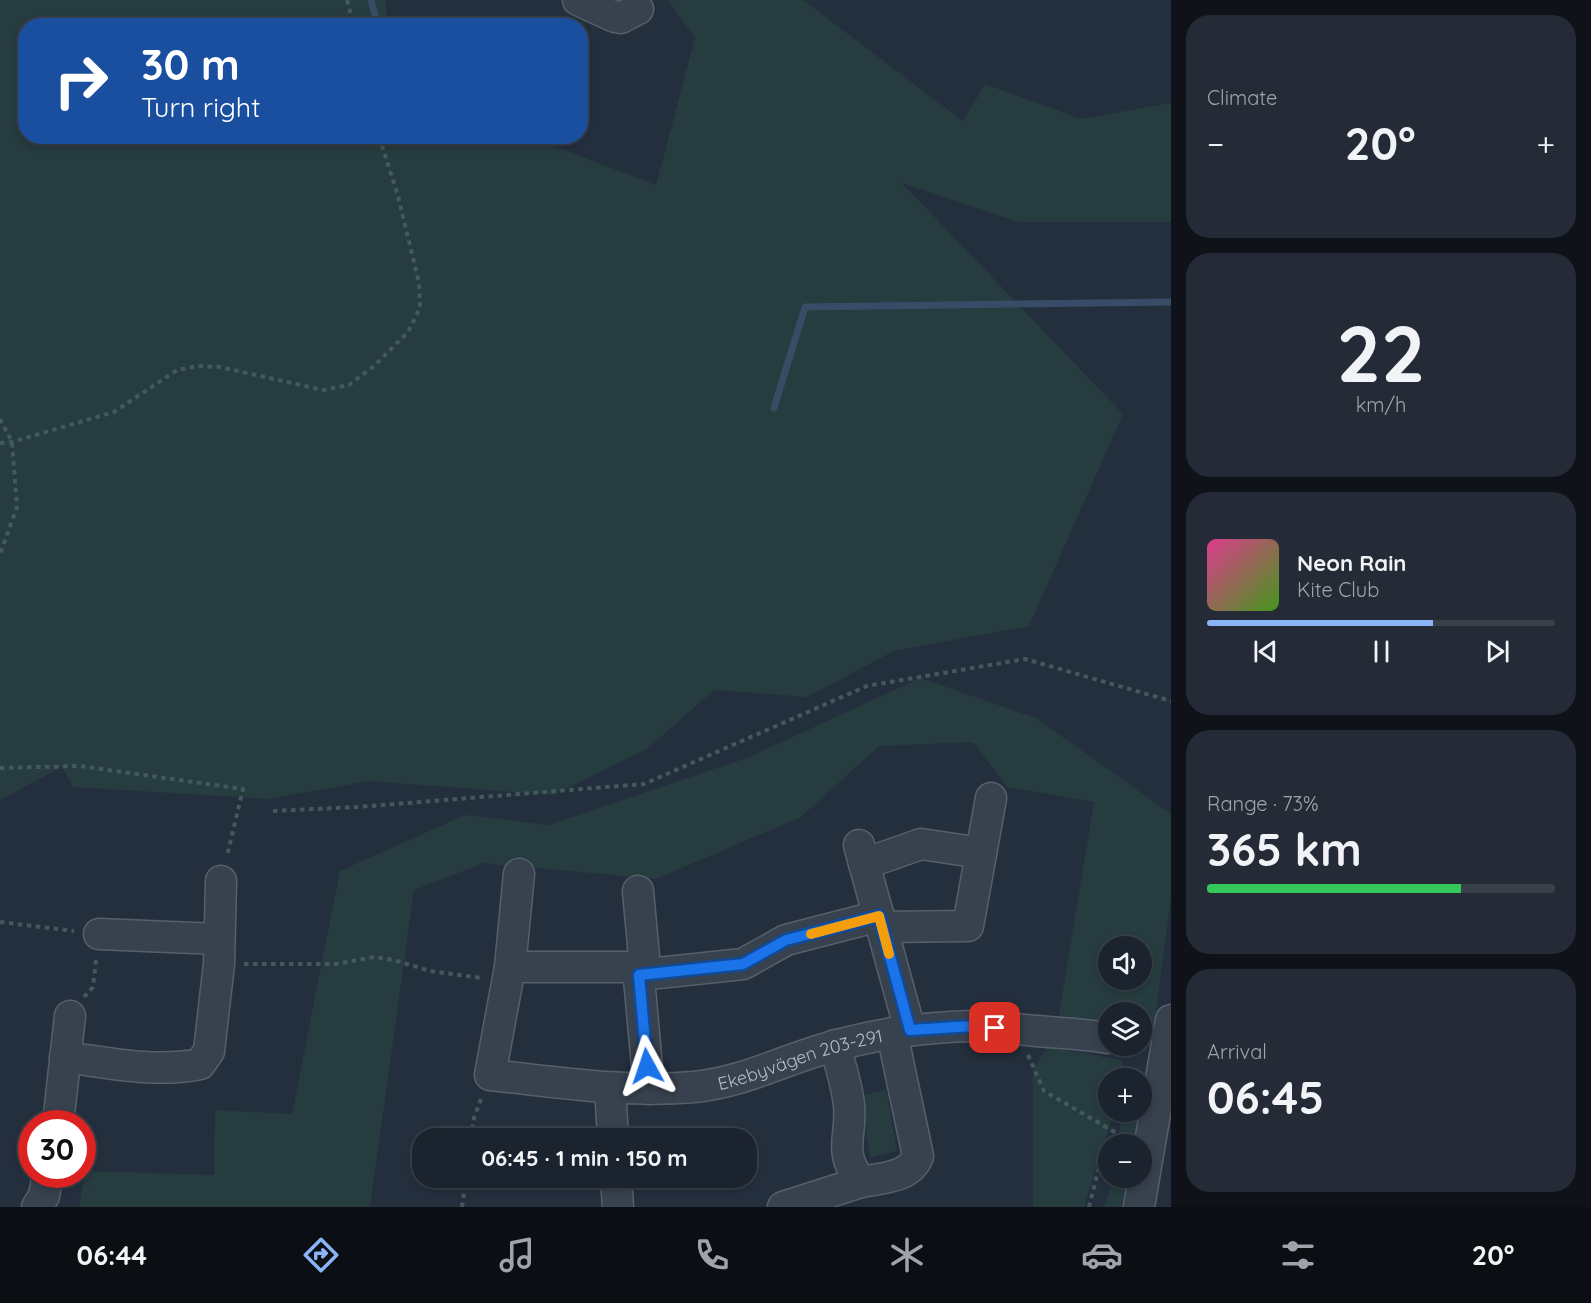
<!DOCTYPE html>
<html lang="en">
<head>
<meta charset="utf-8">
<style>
  body { margin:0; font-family:Quicksand,sans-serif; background:#242b36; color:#f1f3f6; height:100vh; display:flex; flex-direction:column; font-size:22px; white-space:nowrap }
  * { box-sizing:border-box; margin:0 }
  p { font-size:20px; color:#a0a4aa }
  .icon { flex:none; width:33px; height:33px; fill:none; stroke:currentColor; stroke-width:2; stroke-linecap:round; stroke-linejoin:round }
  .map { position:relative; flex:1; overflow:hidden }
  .drawer { display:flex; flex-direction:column; gap:15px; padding:15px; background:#0f1319; width:420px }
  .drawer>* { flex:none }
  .guide { position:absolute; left:18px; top:18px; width:570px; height:126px; border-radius:24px; box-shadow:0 3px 9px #0003,0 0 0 2px #39404a; background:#1a4fa0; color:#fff; overflow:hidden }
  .controls { position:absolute; left:1098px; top:936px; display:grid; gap:12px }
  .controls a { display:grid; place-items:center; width:54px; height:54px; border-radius:50%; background:#1b232e; box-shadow:0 3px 9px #0003,0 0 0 2px #39404a; font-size:30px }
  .speed { position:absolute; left:18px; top:1110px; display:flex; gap:12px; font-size:30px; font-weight:700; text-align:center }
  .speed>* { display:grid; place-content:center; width:78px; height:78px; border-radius:50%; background:#1b232e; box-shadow:0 3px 9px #0003,0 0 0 2px #39404a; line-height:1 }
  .speed .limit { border:9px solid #d22; background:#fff; color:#111 }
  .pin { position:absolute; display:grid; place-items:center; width:51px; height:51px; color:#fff; margin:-26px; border-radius:12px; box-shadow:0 3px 9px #0006 }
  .me { position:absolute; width:66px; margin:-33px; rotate:355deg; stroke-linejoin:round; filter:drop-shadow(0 0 4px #0008) }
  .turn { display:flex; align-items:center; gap:21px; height:126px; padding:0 24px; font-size:27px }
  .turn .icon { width:78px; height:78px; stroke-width:2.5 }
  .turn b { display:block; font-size:42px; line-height:51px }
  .big { font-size:45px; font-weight:700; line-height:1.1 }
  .drawer .tile { flex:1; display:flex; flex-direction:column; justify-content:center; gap:9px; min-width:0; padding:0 21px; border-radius:24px; background:#242b36 }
  .drawer .dial { align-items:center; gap:0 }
  .dial b { font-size:78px; line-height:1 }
  .song { display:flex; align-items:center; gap:18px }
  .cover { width:72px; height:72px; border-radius:9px; background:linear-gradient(135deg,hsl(330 70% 55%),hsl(100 70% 35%)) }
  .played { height:6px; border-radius:3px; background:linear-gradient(90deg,#8ab4f8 65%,#39404a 65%) }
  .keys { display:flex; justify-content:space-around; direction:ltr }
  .heat { display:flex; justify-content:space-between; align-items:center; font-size:33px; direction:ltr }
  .charge { height:9px; border-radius:4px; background:linear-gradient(90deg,#34c759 73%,#39404a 0) }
  .trip { position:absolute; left:412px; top:1128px; width:345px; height:60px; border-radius:24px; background:#1b232e; box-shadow:0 3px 9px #0003,0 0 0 2px #39404a; font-weight:700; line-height:60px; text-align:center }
  .tabs { display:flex; height:96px; justify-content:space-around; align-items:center; background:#0b0e12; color:#a0a4aa }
  .tabs .icon { width:42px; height:42px }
  .tabs .on { color:#8ab4f8 }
  .tabs b { font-size:27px; color:#f1f3f6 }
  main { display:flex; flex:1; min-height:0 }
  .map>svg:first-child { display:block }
  .green { fill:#263c3f; fill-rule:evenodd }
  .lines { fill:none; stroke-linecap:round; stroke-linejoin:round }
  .stream { stroke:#394c67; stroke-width:7 }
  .minor-casing { stroke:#565f6c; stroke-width:33 }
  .path { stroke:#44595c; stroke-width:4; stroke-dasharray:4.5 4.5; stroke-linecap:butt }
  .minor { stroke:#38414e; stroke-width:30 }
  .route-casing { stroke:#114b97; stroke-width:15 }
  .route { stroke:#1a73e8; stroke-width:10 }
  .slow { stroke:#f59e0b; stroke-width:10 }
  .labels { text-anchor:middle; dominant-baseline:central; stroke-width:6; stroke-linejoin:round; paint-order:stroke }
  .street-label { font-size:18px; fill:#b4bcc9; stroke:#1d2633 }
</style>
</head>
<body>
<main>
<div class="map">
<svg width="1171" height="1207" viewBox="0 0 1171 1207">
  <rect width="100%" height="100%" fill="#242f3e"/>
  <g class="green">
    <polygon points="0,0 385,0 387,16 395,25 26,26 26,136 530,137 656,185 695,38 668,0 803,0 963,121 985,84 1081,119 1171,103 1171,222 1019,222 902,183 1123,414 1029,626 894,651 807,697 714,690 647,749 553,795 369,781 268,799 73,787 62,767 0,800"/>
    <path d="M920,678l116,40 135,96v83l-18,136 -11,-1v-20h-34v15l-50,-6 36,-219 -87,-15 -34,-45 -94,4 -78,71 -145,62 -172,-16 -70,27 -44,317h-291l6,-36 129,4 1,-65 77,4 48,-243 125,-56 84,10 203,-69zM1108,946h34v34h-34z"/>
    <polygon points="1048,1047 1121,1060 1126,1072 1142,1076 1145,1099 1138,1144 1118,1144 1122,1112 1142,1112 1142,1078 1126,1078 1125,1076 1125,1078 1108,1078 1108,1112 1114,1112 1084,1207 1033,1207 1033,1069"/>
    <polygon points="886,1090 897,1151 870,1158 861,1096"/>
    <polygon points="1114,1178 1131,1178 1126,1207 1104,1207"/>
  </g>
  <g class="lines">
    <g class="stream">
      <polyline points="371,0 378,26"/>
      <polyline points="774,408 805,307 1171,302"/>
    </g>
    <defs>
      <g id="minor">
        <polyline points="578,0 615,17 621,18 638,9"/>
        <polyline points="859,845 910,1030"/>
        <polyline points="864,864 921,844 981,853"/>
        <path id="s1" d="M519,874l-9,93 -20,108c68,7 136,18 204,12 52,-5 95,-30 144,-42 44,-12 89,-18 135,-19 21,0 42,3 63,5 24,2 48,3 72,7"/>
        <polyline points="638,891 644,957 638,967 649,1089"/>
        <polyline points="882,927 968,926 991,798"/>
        <polyline points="99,934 218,939"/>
        <polyline points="510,967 638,967"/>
        <polyline points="639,975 743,964 786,940 879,916"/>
        <path d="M835,1045c5,20 12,40 14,60 3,34 -12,45 12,77 20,-4 49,-4 57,-26l-26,-123"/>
        <path d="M65,1057c44,6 91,16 135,7l9,-13 10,-87 2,-83"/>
        <polyline points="610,1088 613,1138"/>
        <polyline points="58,1124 70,1016"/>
        <polyline points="616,1178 618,1207"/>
        <polyline points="37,1207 44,1196 48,1174"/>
        <polyline points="783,1207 861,1182"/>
        <polyline points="1139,1207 1171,1020"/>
      </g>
    </defs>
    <use href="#minor" class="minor-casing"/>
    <g class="path">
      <polyline points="347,0 354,26"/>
      <polyline points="0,419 12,442 17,507 0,554"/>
      <polyline points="0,443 12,442 114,412 177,370 198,366 220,367 323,390 349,385 374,366 408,332 420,308 419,283 398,196 379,136"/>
      <polyline points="0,768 80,766 243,789 227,856"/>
      <polyline points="273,811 358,807 644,784 867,686 1025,659 1171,701"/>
      <polyline points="0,922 74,931"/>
      <polyline points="244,964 336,964 374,957 394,960 430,971 482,978"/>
      <polyline points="84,997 93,987 96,960"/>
      <polyline points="1028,1055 1044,1091 1125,1138"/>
      <polyline points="471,1138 474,1118 481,1099"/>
      <polyline points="462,1207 466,1178"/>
      <polyline points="1089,1207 1100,1164 1108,1160"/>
    </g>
    <use href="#minor" class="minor"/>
  </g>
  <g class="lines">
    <defs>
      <polyline id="route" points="647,1066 639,975 743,964 786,940 879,916 910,1030 973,1026 995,1028"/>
    </defs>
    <use href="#route" class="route-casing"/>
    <use href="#route" class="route"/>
    <polyline class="slow" points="811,934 879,916 889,954"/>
  </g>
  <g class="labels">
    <g class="street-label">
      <text stroke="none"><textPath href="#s1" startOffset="518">Ekebyvägen 203-291</textPath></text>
    </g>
  </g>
</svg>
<div class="controls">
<a><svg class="icon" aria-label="sound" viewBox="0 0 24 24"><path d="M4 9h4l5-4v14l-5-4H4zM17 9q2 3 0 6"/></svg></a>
<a><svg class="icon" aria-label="layers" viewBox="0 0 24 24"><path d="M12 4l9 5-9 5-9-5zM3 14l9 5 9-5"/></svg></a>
<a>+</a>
<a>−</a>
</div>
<div class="speed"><div class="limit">30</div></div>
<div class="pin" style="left:995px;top:1028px;background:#d93025"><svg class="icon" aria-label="arrive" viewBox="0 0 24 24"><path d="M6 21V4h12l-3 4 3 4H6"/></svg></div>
<svg class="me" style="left:647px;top:1066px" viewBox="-20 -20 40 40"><path d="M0-17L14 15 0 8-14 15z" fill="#1a73e8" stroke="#fff" stroke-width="4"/></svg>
<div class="trip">06:45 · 1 min · 150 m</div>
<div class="guide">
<div class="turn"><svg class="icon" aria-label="right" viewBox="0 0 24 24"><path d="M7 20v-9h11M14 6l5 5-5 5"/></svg><div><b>30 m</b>Turn right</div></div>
</div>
</div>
<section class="drawer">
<div class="tile"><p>Climate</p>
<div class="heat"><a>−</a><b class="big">20°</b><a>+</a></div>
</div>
<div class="tile dial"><b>22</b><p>km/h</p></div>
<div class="tile">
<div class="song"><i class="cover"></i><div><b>Neon Rain</b><p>Kite Club</p></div></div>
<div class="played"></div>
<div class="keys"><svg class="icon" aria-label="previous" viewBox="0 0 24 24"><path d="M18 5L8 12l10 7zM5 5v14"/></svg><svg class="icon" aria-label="pause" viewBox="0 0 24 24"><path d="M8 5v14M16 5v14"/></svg><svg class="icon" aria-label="next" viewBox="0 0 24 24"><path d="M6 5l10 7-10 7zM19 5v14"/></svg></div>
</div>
<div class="tile"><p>Range · 73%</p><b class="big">365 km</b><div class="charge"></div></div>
<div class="tile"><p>Arrival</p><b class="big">06:45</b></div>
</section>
</main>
<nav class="tabs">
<b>06:44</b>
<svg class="icon on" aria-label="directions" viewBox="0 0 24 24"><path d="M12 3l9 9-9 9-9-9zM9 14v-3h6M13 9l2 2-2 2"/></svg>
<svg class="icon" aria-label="music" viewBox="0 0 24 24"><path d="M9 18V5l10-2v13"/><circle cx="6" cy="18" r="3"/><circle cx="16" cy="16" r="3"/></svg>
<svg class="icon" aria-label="phone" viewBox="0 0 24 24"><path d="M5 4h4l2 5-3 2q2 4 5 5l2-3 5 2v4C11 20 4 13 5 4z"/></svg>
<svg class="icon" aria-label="climate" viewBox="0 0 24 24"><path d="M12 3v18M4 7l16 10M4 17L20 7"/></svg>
<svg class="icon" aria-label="car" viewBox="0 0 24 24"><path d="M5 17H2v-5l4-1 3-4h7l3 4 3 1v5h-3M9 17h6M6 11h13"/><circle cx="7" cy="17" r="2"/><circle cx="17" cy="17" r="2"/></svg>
<svg class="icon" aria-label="filters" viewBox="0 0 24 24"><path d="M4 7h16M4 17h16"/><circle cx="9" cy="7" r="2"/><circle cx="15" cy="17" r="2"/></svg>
<b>20°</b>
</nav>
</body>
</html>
